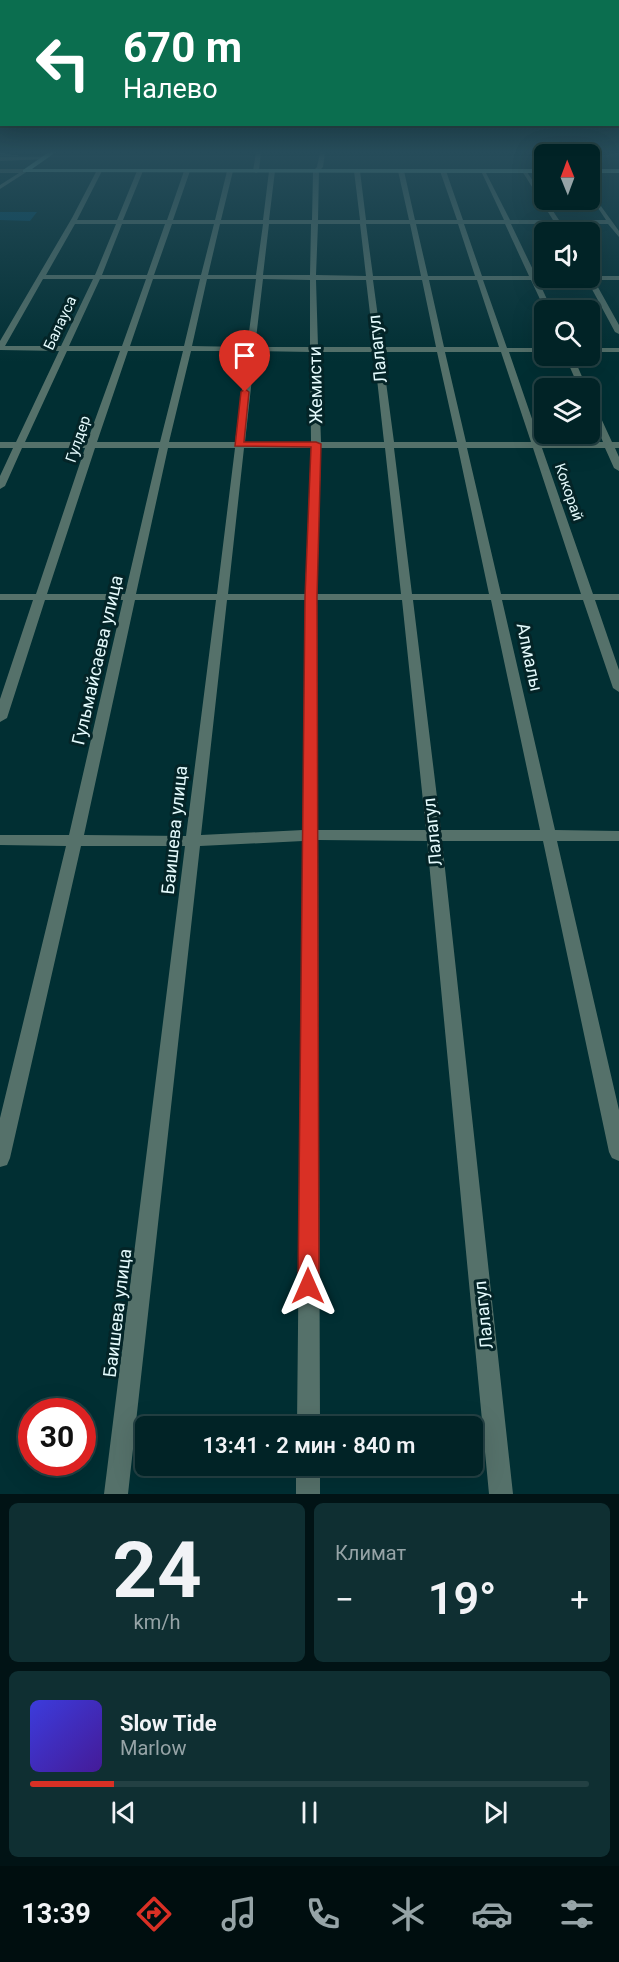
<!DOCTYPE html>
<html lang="ru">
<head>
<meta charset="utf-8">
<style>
  body { margin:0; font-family:Roboto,sans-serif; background:#0f2f32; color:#f1f3f6; height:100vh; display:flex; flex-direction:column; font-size:22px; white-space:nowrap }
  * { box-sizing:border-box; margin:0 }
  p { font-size:20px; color:#96a4a7 }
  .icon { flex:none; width:33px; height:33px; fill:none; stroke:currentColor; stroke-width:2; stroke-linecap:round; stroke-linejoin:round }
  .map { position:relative; height:1494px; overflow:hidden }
  .side { display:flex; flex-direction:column; gap:9px; padding:9px; background:#011315; flex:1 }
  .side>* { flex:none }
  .banner { position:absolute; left:0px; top:0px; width:620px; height:126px; box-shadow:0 6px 24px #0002,0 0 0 2px #234043; background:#0b6e4f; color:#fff; overflow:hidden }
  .needle { width:39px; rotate:359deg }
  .tools { position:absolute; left:534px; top:144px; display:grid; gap:12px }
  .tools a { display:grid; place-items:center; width:66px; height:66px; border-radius:9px; background:#012326; box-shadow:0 6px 24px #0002,0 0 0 2px #234043; font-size:30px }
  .speed { position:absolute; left:18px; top:1398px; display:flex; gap:12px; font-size:30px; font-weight:700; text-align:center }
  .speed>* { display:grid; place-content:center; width:78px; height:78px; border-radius:50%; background:#012326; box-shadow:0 6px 24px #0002,0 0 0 2px #234043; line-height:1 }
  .speed .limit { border:9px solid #d22; background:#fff; color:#111 }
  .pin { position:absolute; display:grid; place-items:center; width:51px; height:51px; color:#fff; margin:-62px -26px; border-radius:50% 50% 50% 0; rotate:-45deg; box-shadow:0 0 6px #0007 }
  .pin .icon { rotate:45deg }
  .me { position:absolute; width:66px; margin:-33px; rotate:0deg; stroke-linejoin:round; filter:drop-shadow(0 0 4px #0008) }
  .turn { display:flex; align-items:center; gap:21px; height:126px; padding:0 24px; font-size:27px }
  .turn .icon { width:78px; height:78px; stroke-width:2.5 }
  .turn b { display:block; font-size:42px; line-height:51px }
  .big { font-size:45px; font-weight:600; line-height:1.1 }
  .side .card { flex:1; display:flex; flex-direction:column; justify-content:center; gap:9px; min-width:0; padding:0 21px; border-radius:9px; background:#0f2f32 }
  .side .dial { align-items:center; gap:0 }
  .dial b { font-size:78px; line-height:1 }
  .song { display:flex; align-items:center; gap:18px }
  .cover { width:72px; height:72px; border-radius:9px; background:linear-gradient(135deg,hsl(240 70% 55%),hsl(260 70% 35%)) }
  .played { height:6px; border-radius:3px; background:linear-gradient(90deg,#d93025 15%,#234043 15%) }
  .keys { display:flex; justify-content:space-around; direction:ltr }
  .heat { display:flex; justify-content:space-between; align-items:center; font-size:33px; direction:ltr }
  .side .tiles { flex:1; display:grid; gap:9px; grid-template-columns:1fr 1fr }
  .card:last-child { grid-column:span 2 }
  .trip { position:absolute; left:135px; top:1416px; width:348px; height:60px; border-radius:9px; background:#012326; box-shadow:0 6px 24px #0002,0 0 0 2px #234043; font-weight:600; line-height:60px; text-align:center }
  .dock { display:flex; height:96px; justify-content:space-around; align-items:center; background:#000e0f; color:#96a4a7 }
  .dock .icon { width:42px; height:42px }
  .dock .active { color:#d93025 }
  .dock b { font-size:27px; color:#f1f3f6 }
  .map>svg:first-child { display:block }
  .built { fill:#113b3f }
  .building { fill:#004863 }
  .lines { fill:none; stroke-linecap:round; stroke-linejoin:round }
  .minor { fill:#55716a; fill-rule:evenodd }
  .major { fill:#7fbaab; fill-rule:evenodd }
  .route { fill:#d93025; stroke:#8d1f18; stroke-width:1.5 }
  .labels { text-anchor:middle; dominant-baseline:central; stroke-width:6; stroke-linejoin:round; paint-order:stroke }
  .far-street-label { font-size:15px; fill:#e4fafc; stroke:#042427 }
  .street-label { font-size:18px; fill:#e4fafc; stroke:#042427 }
</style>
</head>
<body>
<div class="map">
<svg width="619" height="1494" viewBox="0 0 619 1494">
  <rect width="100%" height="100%" fill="#012f33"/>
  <rect class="built" x="0" y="152" width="251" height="5"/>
  <polygon class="building" points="0,212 37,212 30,221 0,220"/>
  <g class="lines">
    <g class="minor">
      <polygon points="256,152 261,152 259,171 256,173 253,171"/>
      <path d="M320,152h5l-2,15 -4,4 -1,49h42l-6,-49 3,-2 3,2 6,49h43l-11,-49 3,-2 3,2 11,49h42l-17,-49 3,-2 3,2 17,49h41l-23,-49 3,-2 26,51h43l-31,-49 3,-2 34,51h47l-16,-24v-5l29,40v6l-11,-13h-46l5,8h-6l-5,-8h-45l25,52h83v4h-25l25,45v9l-4,-2 -28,-52h-49l14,30h-7l-14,-30h-48l24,68h37v4h-35l31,90h63l-13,-30v-12l4,3 18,39h7v6h-4l4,9v14l-5,-3 -9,-20h-63l51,146h26v6h-24l24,70v22l-6,-4 -30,-88h-81l53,230 64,1v10h-62l62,269v51l-7,-3 -3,-6 -66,-311h-101l71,653h-24l-62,-653 -109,-1 2,586h-23l6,-585 -103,5 -72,648h-24l81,-648h-104l-71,312 -3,7 -7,2v-49l66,-272 -66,-1v-10h69l54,-235h-78l-38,118 -7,4v-23l33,-99h-33v-6h36l49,-146h-63l-17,38 -5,3v-13l13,-28h-13v-6h16l43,-91 -59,-1v-9l72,-123 25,-48 5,1 -25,49h40l20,-49 3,-2 3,2 -20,49h44l17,-49 3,-2 3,2 -17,49h42l12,-49 3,-2 3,2 -12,49h42l6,-49 3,-2 3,2 -6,49h43l1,-49 4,-4zM75,224h41l-21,51h-49zM122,224h43l-18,51h-45zM172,224h42l-13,51h-47zM220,224h43l-7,51h-48zM269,224h42l-1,51h-47zM318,224h42l6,52 -50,-1zM366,224h44l11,52h-48zM416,224h42l17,52h-47zM464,224h41l24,52h-47zM43,279h50l-32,67h-56zM100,279h46l-24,67h-53zM153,279h47l-16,67h-54zM207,279h49l-9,68 -55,-1zM263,279l47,1v67h-55zM316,280h50l8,67h-56zM373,280h49l14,67h-54zM429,280h48l22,67h-55zM67,351h53l-33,91h-62zM128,351h55l-23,91h-63zM191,351h56l-12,91h-66zM255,351l55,1 1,90h-66zM318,352h56l10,90h-63zM382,352h55l20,90h-63zM445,352h56l30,90h-65zM95,448h64l-34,146h-78zM168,448h67l-18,146h-81zM244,448h67l-6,146h-77zM321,448h64l16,146h-84zM394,448h64l31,146h-77zM467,448h66l48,146h-80zM135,600h81l-30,236 -102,-1zM227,600h78l-2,230 -102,5zM317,600h85l24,230h-109zM413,600h78l49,230h-99z"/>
      <polygon points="0,157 44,157 47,159 0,161"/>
      <polygon points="0,169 25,169 28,171 0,189 0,185 19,173 0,173"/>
      <rect x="590" y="348" width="29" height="4"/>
      <polygon points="565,356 573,356 587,388 579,388"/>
      <rect x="296" y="1466" width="24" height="28"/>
    </g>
    <g class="major">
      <polygon points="49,152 56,152 32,169 544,169 544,173 23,172 23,170"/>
      <rect x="590" y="169" width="29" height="4"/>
    </g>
  </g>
  <linearGradient id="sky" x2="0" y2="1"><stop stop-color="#011a1c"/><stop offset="0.42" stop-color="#274d5b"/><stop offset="1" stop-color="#274d5b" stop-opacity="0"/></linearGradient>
  <rect width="619" height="362" fill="url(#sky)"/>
  <polygon class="route" points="245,389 249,392 244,442 316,442 321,444 317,597 319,1286 316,1293 308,1296 301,1293 298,1286 305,597 311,447 235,446 241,392"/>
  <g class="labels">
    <g class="far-street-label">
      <text transform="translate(60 323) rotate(-65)">Балауса</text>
      <text transform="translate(78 439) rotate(-71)">Гулдер</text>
      <text transform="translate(569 492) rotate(71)">Кокорай</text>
    </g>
    <g class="street-label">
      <text transform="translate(377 349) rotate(-96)">Лалагул</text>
      <text transform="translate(315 385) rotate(-91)">Жемисти</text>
      <text transform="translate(530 657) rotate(78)">Алмалы</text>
      <text transform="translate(97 660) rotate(-77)">Гульмайсаева улица</text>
      <text transform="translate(174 830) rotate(-84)">Баишева улица</text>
      <text transform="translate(432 832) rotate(-96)">Лалагул</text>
      <text transform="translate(117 1313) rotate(-83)">Баишева улица</text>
      <text transform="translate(483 1315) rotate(-96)">Лалагул</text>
    </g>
  </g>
</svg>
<div class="tools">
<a><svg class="needle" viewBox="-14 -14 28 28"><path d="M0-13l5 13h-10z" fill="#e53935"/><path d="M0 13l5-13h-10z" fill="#96a4a7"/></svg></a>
<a><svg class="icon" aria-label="sound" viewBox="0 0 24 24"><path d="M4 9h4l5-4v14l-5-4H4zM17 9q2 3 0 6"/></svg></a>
<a><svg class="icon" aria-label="search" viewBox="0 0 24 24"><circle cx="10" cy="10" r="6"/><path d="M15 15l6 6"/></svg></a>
<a><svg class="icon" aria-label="layers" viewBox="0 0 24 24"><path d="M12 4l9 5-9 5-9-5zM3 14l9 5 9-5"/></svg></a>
</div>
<div class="speed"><div class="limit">30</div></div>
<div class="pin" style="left:245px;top:392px;background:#d93025"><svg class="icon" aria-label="arrive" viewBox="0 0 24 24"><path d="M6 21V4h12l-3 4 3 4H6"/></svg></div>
<svg class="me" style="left:308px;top:1286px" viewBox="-20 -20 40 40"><path d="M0-17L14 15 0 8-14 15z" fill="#d93025" stroke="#fff" stroke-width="4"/></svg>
<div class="trip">13:41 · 2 мин · 840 m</div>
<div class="banner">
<div class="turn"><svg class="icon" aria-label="left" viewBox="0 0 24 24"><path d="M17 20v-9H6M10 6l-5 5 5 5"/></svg><div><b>670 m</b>Налево</div></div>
</div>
</div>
<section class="side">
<div class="tiles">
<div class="card dial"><b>24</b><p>km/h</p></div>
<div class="card"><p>Климат</p>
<div class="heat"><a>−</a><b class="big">19°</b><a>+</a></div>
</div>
<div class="card">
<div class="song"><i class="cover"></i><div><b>Slow Tide</b><p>Marlow</p></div></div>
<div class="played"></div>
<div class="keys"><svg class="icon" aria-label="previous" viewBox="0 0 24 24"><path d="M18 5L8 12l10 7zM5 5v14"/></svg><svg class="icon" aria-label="pause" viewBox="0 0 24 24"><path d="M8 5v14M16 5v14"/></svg><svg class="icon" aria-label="next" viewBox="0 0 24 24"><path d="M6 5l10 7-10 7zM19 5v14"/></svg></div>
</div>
</div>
</section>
<nav class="dock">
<b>13:39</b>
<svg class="icon active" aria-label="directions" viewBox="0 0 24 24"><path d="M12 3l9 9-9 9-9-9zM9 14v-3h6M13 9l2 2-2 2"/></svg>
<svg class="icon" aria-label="music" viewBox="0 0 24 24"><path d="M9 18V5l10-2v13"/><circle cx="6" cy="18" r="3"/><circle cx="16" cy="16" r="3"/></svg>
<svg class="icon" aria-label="phone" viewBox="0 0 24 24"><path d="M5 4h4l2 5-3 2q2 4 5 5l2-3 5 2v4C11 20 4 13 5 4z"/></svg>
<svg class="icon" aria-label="climate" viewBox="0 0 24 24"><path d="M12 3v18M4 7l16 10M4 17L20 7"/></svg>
<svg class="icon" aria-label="car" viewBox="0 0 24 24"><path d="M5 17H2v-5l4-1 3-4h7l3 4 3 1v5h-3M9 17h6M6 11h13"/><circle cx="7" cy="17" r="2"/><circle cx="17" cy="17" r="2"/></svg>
<svg class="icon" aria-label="filters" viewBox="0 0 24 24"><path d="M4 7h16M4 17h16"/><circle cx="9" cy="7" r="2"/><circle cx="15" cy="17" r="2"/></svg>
</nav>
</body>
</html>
